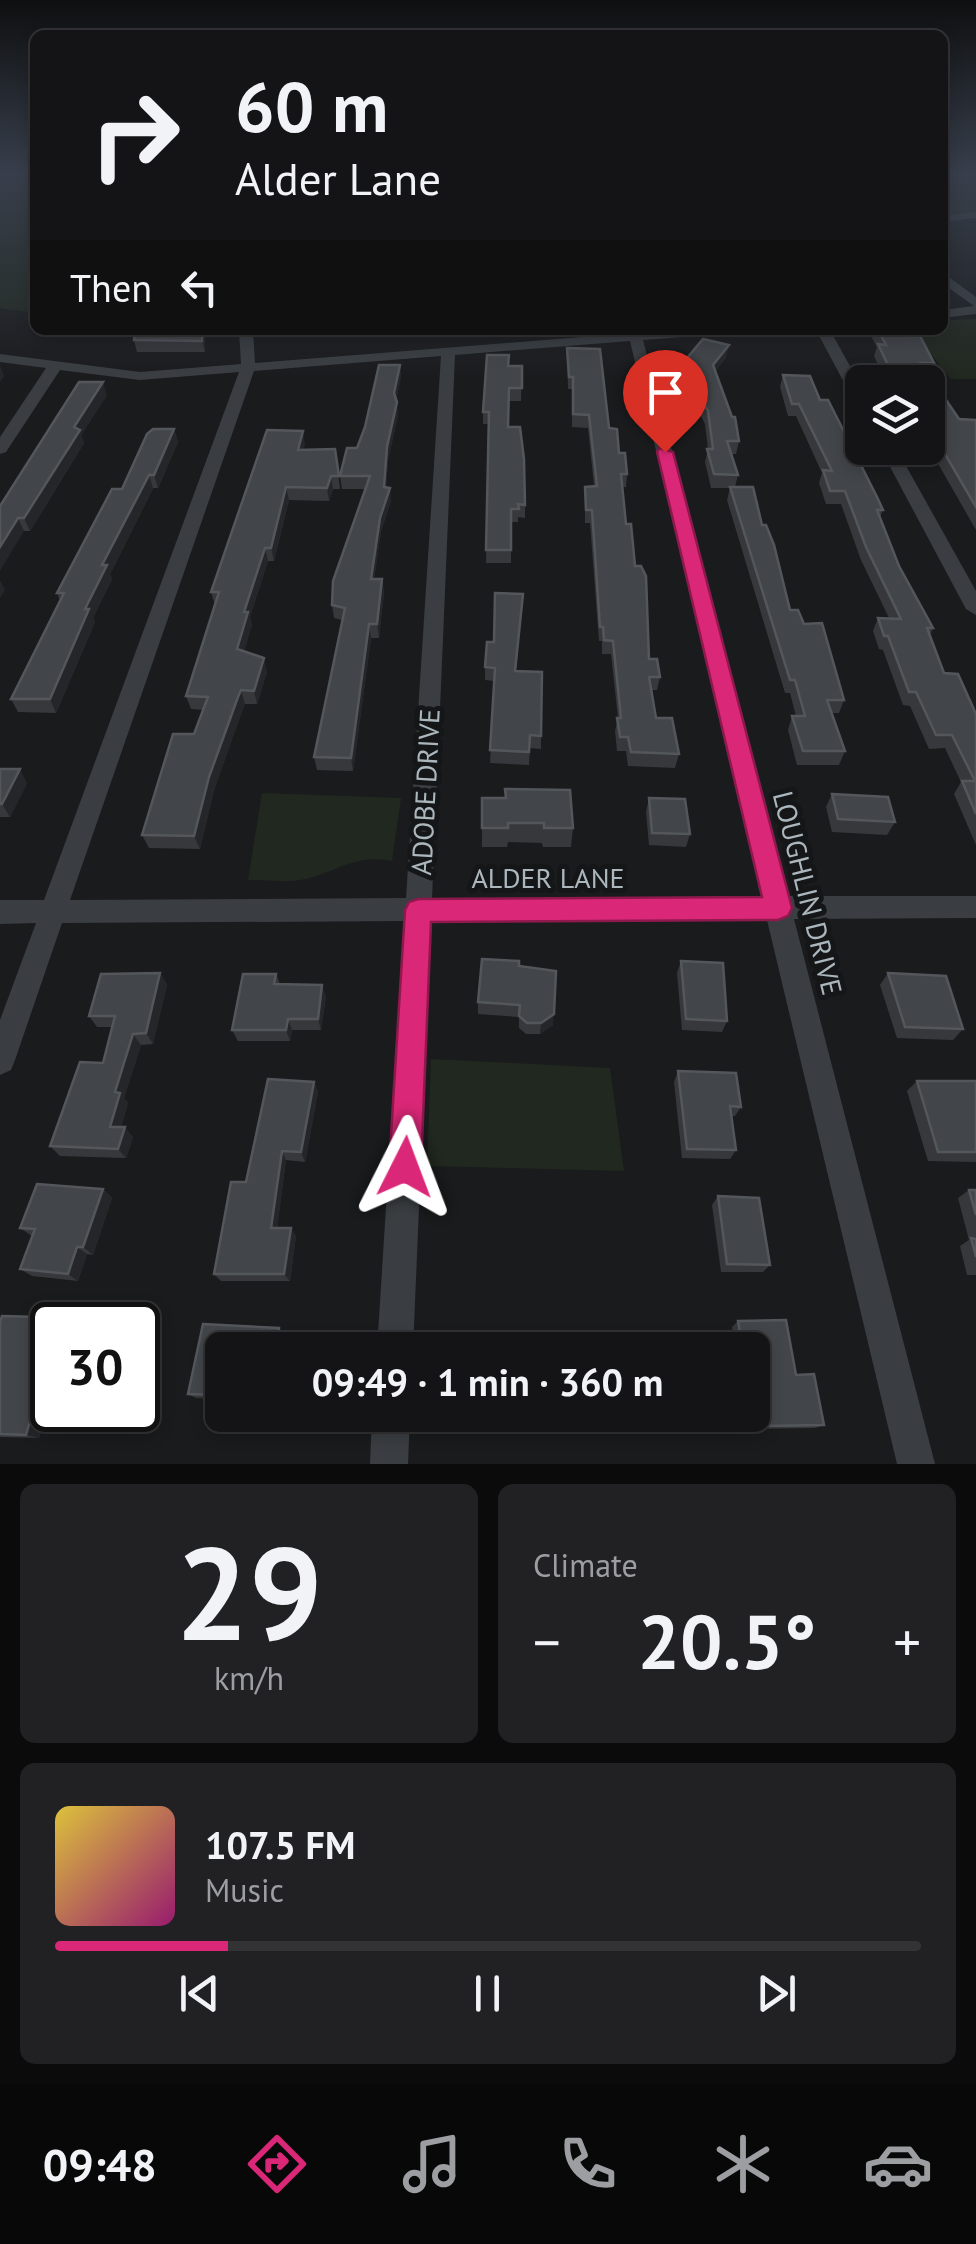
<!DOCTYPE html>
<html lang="en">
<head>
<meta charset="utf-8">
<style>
  body { margin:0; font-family:"PT Sans",sans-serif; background:#212123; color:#f1f3f6; height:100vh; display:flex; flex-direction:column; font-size:38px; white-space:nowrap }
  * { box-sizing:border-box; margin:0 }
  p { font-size:32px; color:#9d9ea1 }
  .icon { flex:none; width:55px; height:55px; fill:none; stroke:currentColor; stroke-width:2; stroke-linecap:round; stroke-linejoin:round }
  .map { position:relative; height:1464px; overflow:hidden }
  .details { display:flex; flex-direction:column; gap:20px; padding:20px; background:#0b0b0c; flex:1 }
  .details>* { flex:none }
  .top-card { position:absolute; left:30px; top:30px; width:918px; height:305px; border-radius:15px; box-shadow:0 5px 15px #0003,0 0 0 2px #333335; background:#141416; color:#f1f3f6; overflow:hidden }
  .buttons { position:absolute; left:845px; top:365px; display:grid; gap:20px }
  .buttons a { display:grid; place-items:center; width:100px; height:100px; border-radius:15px; background:#141416; box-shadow:0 5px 15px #0003,0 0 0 2px #333335; font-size:50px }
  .speed { position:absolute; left:30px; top:1302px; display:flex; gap:20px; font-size:50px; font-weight:700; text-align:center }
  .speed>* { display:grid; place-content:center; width:130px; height:130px; border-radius:50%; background:#141416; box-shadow:0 5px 15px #0003,0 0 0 2px #333335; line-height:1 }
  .speed .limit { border:5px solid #111; border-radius:15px; background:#fff; color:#111 }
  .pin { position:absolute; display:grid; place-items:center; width:85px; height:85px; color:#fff; margin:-102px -42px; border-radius:50% 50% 50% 0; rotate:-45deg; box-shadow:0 0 10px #0007 }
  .pin .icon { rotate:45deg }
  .me { position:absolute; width:110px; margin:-55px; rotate:3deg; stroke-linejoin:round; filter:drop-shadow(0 0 8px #0008) }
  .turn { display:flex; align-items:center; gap:35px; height:210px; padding:0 40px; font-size:45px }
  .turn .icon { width:130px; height:130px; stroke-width:2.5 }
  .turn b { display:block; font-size:70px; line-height:85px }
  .then { display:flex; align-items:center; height:95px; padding:0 40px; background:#0003; gap:20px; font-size:38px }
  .big { font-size:75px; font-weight:700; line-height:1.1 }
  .details .widget { flex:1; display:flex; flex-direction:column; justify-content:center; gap:15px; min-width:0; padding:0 35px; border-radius:15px; background:#212123 }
  .details .dial { align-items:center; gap:0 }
  .dial b { font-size:130px; line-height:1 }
  .song { display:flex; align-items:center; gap:30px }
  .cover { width:120px; height:120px; border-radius:15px; background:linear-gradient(135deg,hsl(50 70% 55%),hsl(320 70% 35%)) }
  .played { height:10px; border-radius:5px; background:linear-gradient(90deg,#db2777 20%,#333335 20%) }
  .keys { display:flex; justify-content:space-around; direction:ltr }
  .heat { display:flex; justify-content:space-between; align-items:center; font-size:55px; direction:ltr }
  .details .tiles { flex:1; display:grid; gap:20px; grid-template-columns:1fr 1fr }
  .widget:last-child { grid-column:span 2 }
  .trip { position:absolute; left:205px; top:1332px; width:565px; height:100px; border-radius:15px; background:#141416; box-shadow:0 5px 15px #0003,0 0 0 2px #333335; font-weight:700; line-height:100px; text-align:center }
  .tabs { display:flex; height:160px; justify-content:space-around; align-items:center; background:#080809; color:#9d9ea1 }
  .tabs .icon { width:70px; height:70px }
  .tabs .selected { color:#db2777 }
  .tabs b { font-size:45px; color:#f1f3f6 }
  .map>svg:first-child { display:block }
  .green { fill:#21281f }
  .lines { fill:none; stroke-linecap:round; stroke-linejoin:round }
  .minor { fill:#3a3e42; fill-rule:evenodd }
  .wall { fill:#36383b }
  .shaded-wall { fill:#252629 }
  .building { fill:#424549; stroke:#53575b; stroke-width:2.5 }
  .route { fill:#db2777; stroke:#8e194d; stroke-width:2.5 }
  .labels { text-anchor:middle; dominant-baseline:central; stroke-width:10; stroke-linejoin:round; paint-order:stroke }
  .street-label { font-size:28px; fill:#abb6bd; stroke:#151618 }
</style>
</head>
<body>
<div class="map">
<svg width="976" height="1464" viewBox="0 0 976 1464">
  <rect width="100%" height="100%" fill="#1a1b1d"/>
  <g class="green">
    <polygon points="0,173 35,173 35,313 0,308"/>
    <polygon points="943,173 976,173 976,213 943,217"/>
    <polygon points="976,319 976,379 951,379 911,330 942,330 943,320"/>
    <path d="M262,793l139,5 -9,63c-39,-7 -52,10 -86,18 -18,4 -40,1 -58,1z"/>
    <polygon points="431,1059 610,1068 624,1171 427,1166"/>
  </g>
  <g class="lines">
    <g class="minor">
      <polygon points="976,212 976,218 942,222 942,216"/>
      <polygon points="942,272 976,297 976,314 942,318 942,310 974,306 942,283"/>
      <path d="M239,330h14l2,33 415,-33h59l-7,4 -79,6 145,556h188v22l-182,1 141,545h-38l-130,-544 -336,1 -18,429h-36l27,-429 -342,2 -47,137 -4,10 -11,5v-55l36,-97 -36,1v-24h44l195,-528 -99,8 -80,-10 -54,82 -6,2v-17l46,-69 -46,-6v-8l140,18 101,-8zM630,341l132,556 -330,1 23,-543zM441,356l-35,542 -336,2 184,-529z"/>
      <polygon points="816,330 830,330 862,388 862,405 854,401"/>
      <polygon points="880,448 896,448 976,591 976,615 966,609"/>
      <polygon points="372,1415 410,1415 408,1464 370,1464"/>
    </g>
  </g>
  <g class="wall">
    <polygon points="135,330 205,330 205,352 137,352 134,340"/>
    <polygon points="874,330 907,330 934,363 929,375 959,419 976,420 976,530 928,446 928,382 886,382 874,356 877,347 872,338"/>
    <polygon points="567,348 609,428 627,474 626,487 623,487 626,524 635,566 649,659 660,677 657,690 651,690 656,718 679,754 675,768 628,766 626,751 617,751 615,731 618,718 611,654 602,654 602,641 599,641 590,523 585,523 585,487 594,486 588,428 572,427 572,389 568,389"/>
    <polygon points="726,358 715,371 739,441 736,454 731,454 738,475 735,487 762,525 790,610 804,624 844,700 839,713 832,713 845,751 839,765 797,765 788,730 792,716 796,716 790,693 785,693 727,500 730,488 711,488 705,462 708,449 705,424 697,408 690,408 680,377 682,364"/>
    <polygon points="400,365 401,377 396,400 398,415 388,460 386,487 391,501 381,531 374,579 382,579 384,592 382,610 379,638 371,638 353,771 317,770 314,757 342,620 334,618 332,605 365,489 342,489 340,476 357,448 365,427"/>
    <polygon points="508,366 522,366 521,401 509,401 508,427 525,505 525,518 518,517 518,522 511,522 511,563 486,563 489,424 483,424 483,412"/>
    <polygon points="783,375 820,400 883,510 880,517 899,566 933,628 930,635 944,673 976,714 976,845 954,794 961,782 945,748 929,749 910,706 903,705 883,650 879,649 873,631 878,618 889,618 861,560 841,504 826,504 819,483 822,473 796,416 788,416 780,387"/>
    <polygon points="107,395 81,435 84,443 30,531 24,531 0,506"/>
    <polygon points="174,429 178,442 158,488 153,488 110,574 112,579 93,618 95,622 56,713 18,712 11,699 60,601 57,593 122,489"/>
    <polygon points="305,444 303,450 335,449 340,489 333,489 329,501 289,500 274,561 268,561 250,617 252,625 244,651 267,672 257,704 245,704 242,711 214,790 200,849 149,848 142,835 194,734 203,710 191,709 186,696 215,605 211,592"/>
    <polygon points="523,594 516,671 541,736 541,749 530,748 529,765 490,763 494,681 485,680 485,667 494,642"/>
    <polygon points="0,769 27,783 10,817 0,817"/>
    <polygon points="832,794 895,822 887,835 832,832 826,807"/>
    <polygon points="482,798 573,828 571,847 543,847 542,843 508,842 507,847 482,847"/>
    <polygon points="649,798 690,834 686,847 649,845 646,812"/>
    <polygon points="681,961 727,1021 722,1032 682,1030 677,973"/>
    <polygon points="519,966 553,1025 540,1034 526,1034 519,1028 519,1017 478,1014 478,1002"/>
    <polygon points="160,973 167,985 153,1044 141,1045 124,1098 128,1103 121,1127 133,1137 126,1158 60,1156 50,1146 103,1063 112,1027 97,1027 89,1016"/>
    <polygon points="888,973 963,1029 953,1040 897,1038 880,985"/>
    <polygon points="276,974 280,984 326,996 321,1030 292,1030 290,1041 238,1041 232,1030"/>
    <polygon points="678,1071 741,1107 735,1116 731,1116 736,1150 730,1159 682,1158 674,1082"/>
    <polygon points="917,1081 976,1081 976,1162 928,1161 907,1091"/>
    <polygon points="314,1082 318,1092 305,1162 286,1160 277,1228 296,1236 290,1281 221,1281 214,1274 246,1182"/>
    <polygon points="103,1189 112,1198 93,1255 87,1254 78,1281 32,1276 20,1269 32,1236 20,1228"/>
    <polygon points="969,1190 976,1190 976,1275 967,1275 960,1246 969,1240 958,1198"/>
    <polygon points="718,1196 770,1265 763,1272 721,1272 712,1205"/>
    <polygon points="77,1318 87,1324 52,1325 52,1394 51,1394 39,1438 0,1437 0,1322"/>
    <polygon points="738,1321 796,1375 824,1425 815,1428 747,1429 746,1419 724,1419 723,1415 752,1415 752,1350 735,1350 732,1327"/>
    <polygon points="203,1324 279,1328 285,1334 282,1350 222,1350 222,1415 272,1415 270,1427 220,1425 212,1422 216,1399 196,1398 188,1394"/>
  </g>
  <g class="shaded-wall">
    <polygon points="202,330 205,330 205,352 202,341"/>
    <polygon points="729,345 726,358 711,377 713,365"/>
    <polygon points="0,365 4,376 0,382"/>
    <polygon points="400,365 401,377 395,405 394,393"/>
    <polygon points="103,382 107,395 81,435 84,443 30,531 24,518 74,427"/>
    <polygon points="397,402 398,415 388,460 385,501 384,487 387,447"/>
    <polygon points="174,429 178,442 158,488 154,475"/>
    <polygon points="303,431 305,444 300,463 298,450"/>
    <polygon points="149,475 153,488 110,574 112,579 93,618 95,622 56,713 50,699 102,565"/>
    <polygon points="331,476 333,489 329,501 327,488"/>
    <polygon points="286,487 289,500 274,561 271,548"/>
    <polygon points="390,488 391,501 381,531 372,592 371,579 380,518"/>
    <polygon points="18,518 24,531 0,571 0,547"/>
    <polygon points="265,548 268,561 250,617 252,625 241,662 237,649 244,612"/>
    <polygon points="382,579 384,592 379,638 377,624"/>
    <polygon points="0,580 5,590 0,598"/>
    <polygon points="369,624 371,638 353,771 351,758"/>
    <polygon points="264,658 267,672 257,704 254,691"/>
    <polygon points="241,690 245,704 214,790 200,849 194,836 209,777"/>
    <polygon points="20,769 27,783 10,817 2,804"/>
    <polygon points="160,973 167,985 153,1044 146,1033"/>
    <polygon points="322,985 326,996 321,1030 318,1019"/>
    <polygon points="554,1014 553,1025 540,1034 541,1023"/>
    <polygon points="288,1019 292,1030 290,1041 286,1030"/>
    <polygon points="133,1034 141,1045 124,1098 128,1103 118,1136 110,1127 115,1092"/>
    <polygon points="314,1082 318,1092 305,1162 301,1152"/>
    <polygon points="125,1127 133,1137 126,1158 118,1149"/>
    <polygon points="282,1151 286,1160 276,1236 271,1228"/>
    <polygon points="103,1189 112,1198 93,1255 83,1247"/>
    <polygon points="291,1228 296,1236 290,1281 284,1274"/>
    <polygon points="77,1247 87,1254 78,1281 68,1274"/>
    <polygon points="77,1318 87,1324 87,1325 75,1325"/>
    <polygon points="279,1328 285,1334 282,1350 276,1350"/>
    <polygon points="39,1390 51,1394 39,1438 26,1435"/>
    <polygon points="265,1415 272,1415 270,1427 264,1424"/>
  </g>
  <g class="building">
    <polygon points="135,330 202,330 202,341 134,340"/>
    <polygon points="878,330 907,330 910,336 920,336 934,363 921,363 959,419 976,420 976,507 928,425 928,382 902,382 893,376 878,344 886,345"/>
    <polygon points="703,339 729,345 713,365 732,417 735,417 739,441 727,441 738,475 714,474 707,449 713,449 708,411 699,395 692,395 682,364"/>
    <polygon points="567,348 600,349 609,428 617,429 619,453 625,453 627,474 621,474 626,524 631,524 635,566 641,566 646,576 649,659 657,659 660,677 649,677 656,718 672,718 679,754 631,752 628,737 620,737 617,718 621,718 613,641 604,640 603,627 600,627 592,510 586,510 585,487 597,486 589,415 573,414 573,377 569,377"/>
    <polygon points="487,355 509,355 508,366 522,366 522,388 509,388 508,427 520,427 524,459 525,505 518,504 519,509 511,509 511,550 486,550 489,412 483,412"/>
    <polygon points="379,365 400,365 394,393 397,402 387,447 384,487 390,488 380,518 371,579 382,579 377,624 369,624 351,758 314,757 345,608 332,605 333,581 370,476 340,476 347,448 357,448 365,427"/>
    <polygon points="783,375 810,376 820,400 828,400 877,497 883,510 877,510 899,566 933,628 927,628 944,673 958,674 976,714 976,814 962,781 975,781 952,735 936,735 916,692 909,692 888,636 884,636 878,618 901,619 866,547 845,491 830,491 823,470 832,471 799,404 792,404"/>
    <polygon points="79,382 103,382 74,427 80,430 24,518 18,518 0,547 0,506"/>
    <polygon points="153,429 174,429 154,475 149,475 102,565 107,565 85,609 89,609 50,699 11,699 64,593 57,593 112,489 122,489 147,434"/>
    <polygon points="267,430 303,431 298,450 335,449 339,476 331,476 327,488 286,487 271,548 265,548 244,612 248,612 237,649 264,658 254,691 241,690 238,697 209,777 194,836 142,835 173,734 194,734 208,697 186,696 219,592 211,592"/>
    <polygon points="730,487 753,487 762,525 766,525 774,545 790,610 798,610 804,624 822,623 844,700 827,700 845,751 803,751 792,716 805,716 795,680 790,680"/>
    <polygon points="495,593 523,594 515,671 542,672 541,736 530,735 529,752 490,750 495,668 485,667 487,642 494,642"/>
    <polygon points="0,769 20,769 2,804 0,804"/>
    <polygon points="505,789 570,790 573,828 544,828 544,823 508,823 508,828 482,828 482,798 506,798"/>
    <polygon points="832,794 888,797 895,822 838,819"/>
    <polygon points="649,798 685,799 690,834 652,833"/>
    <polygon points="482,959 519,961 519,966 556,971 554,1014 541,1023 527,1023 519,1016 520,1005 478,1002"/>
    <polygon points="681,961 723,963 727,1021 686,1019"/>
    <polygon points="160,973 146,1033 133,1034 115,1092 120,1093 110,1127 125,1127 118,1149 50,1146 80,1062 103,1063 115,1016 89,1016 101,974"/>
    <polygon points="888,973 946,976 963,1029 905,1027"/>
    <polygon points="243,974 276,974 274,984 322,985 318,1019 288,1019 286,1030 232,1030"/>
    <polygon points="678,1071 736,1073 741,1107 730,1106 736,1150 687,1149"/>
    <polygon points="268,1079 314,1082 301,1152 282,1151 271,1228 291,1228 284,1274 214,1274 231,1182 246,1182"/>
    <polygon points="917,1081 976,1081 976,1152 938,1152"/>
    <polygon points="37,1184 103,1189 83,1247 77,1247 68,1274 20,1269 35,1229 20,1228"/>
    <polygon points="969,1190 976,1190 976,1215"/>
    <polygon points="718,1196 759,1198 770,1265 727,1264"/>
    <polygon points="971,1238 976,1239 976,1257"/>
    <polygon points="2,1316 77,1318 75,1325 52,1325 52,1384 50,1390 39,1390 26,1435 0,1434 0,1322"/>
    <polygon points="786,1320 796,1375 814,1374 824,1425 754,1426 753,1415 730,1415 752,1415 752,1350 743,1350 738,1321"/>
    <polygon points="203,1324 279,1328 276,1350 222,1350 222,1415 265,1415 264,1424 212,1422 217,1395 188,1394"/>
  </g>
  <linearGradient id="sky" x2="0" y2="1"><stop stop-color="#0e0f10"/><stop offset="0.46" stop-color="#383f4c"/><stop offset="1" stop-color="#383f4c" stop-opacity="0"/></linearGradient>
  <rect width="976" height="378" fill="url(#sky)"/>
  <polygon class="route" points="659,448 673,452 792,908 788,916 778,920 431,922 421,1167 416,1178 405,1183 393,1178 389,1167 405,910 409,902 418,899 762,897 657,452"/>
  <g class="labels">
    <g class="street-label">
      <text transform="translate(425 792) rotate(-87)">ADOBE DRIVE</text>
      <text x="548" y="877">ALDER LANE</text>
      <text transform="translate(808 893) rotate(76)">LOUGHLIN DRIVE</text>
    </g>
  </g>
</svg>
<div class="buttons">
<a><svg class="icon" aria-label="layers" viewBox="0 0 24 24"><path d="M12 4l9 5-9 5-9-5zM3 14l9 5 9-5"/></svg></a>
</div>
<div class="speed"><div class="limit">30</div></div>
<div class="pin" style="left:665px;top:452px;background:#d93025"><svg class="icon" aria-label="arrive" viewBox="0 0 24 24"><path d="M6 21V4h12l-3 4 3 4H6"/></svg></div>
<svg class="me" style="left:405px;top:1167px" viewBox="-20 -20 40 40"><path d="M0-17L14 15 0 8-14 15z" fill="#db2777" stroke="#fff" stroke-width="4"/></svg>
<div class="trip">09:49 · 1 min · 360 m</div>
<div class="top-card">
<div class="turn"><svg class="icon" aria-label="right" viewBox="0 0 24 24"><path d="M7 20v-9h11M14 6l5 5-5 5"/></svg><div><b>60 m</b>Alder Lane</div></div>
<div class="then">Then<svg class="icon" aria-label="left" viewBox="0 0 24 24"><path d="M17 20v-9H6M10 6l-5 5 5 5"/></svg></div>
</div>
</div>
<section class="details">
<div class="tiles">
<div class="widget dial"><b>29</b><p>km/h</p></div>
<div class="widget"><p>Climate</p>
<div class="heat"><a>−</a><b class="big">20.5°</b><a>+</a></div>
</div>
<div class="widget">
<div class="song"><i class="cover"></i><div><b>107.5 FM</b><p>Music</p></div></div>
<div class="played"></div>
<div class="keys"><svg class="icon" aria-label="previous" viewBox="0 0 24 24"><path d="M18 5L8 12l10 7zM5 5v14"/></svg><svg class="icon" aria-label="pause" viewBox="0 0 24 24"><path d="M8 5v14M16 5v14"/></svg><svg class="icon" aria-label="next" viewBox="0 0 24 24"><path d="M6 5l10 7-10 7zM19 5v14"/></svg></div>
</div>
</div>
</section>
<nav class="tabs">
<b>09:48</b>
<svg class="icon selected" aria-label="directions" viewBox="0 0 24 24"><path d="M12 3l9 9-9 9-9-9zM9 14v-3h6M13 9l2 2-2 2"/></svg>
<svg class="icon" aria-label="music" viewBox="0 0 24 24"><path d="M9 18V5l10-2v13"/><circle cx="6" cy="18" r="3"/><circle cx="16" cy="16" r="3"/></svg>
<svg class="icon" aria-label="phone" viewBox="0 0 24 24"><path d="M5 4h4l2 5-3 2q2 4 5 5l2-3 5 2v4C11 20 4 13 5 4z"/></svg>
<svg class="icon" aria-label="climate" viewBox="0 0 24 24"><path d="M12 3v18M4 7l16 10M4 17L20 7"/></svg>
<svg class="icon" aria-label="car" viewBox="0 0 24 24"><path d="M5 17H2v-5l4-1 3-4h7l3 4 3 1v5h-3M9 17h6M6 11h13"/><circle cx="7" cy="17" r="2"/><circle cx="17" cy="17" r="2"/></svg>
</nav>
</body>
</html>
